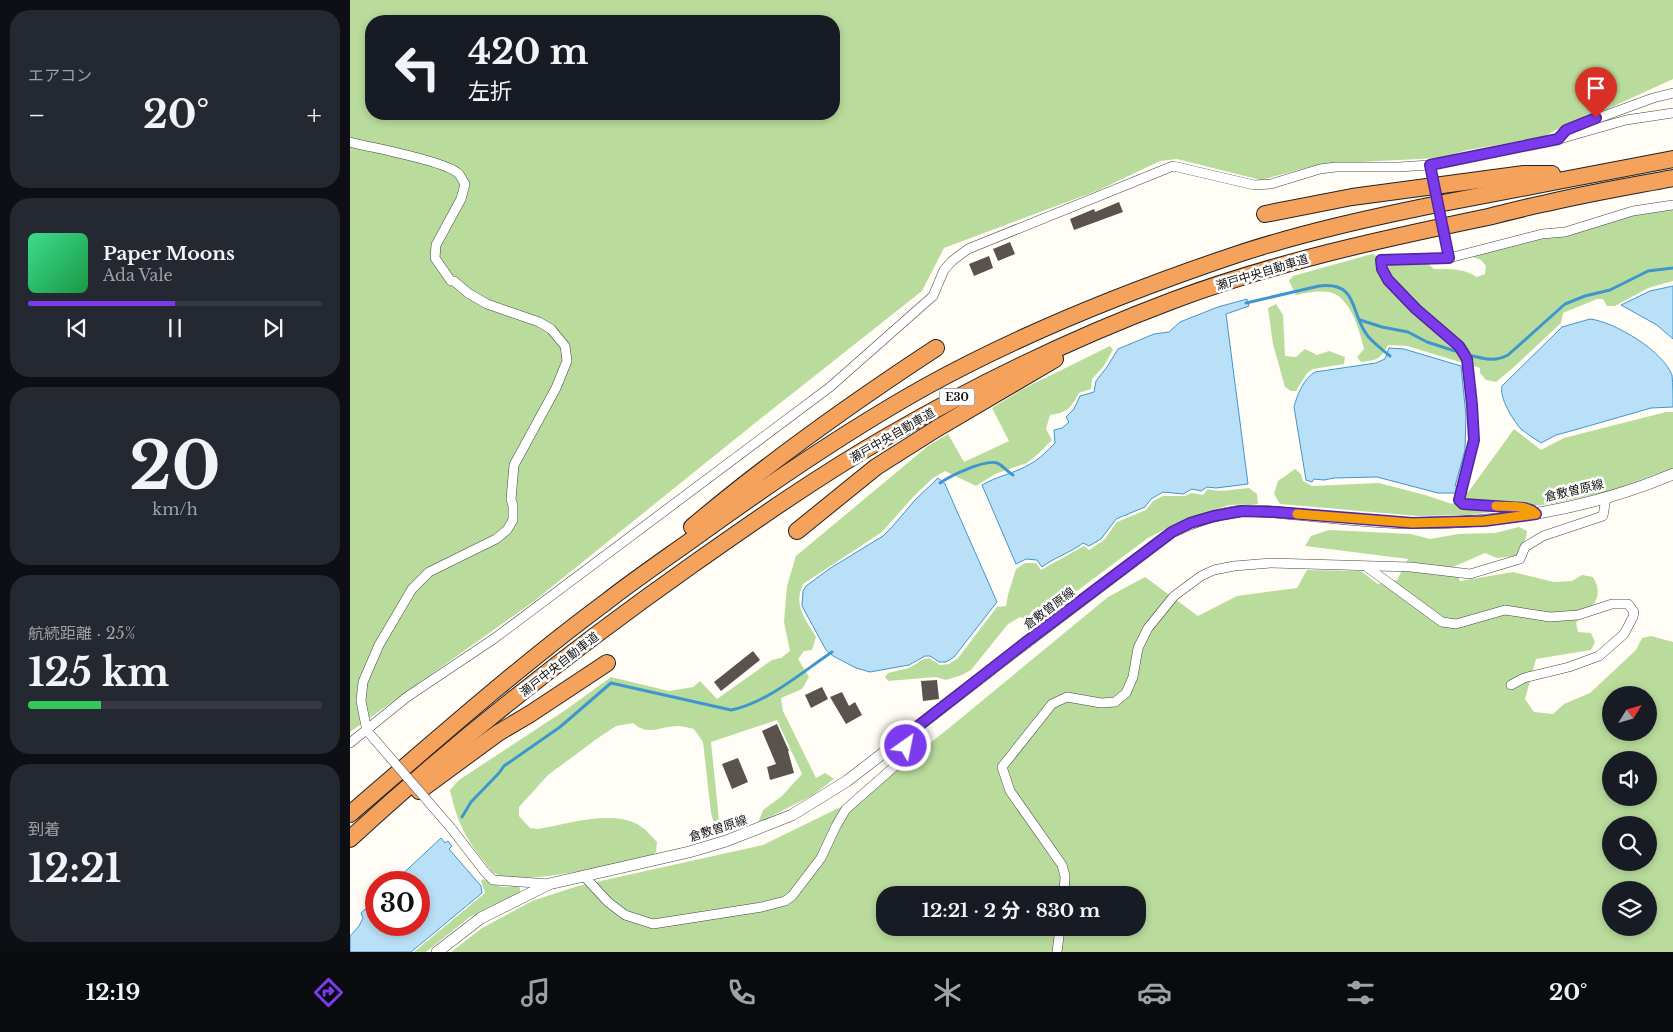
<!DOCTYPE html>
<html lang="ja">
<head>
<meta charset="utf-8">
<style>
  body { margin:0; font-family:"Libre Baskerville","Noto Sans JP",serif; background:#242831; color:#f1f3f6; height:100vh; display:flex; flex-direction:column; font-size:19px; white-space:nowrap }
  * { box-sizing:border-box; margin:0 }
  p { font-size:16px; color:#9ea1a6 }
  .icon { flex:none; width:28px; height:28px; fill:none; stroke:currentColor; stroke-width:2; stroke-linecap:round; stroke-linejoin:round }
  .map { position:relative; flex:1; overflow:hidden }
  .details { display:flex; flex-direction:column; gap:10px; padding:10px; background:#0d0f14; width:350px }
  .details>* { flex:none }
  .guide { position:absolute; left:15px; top:15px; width:475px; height:105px; border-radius:20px; box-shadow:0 2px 8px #0003; background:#171b24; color:#f1f3f6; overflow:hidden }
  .needle { width:32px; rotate:53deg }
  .controls { position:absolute; left:1252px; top:686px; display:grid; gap:10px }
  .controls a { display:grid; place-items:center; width:55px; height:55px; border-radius:50%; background:#171b24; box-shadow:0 2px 8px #0003; font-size:25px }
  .speed { position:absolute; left:15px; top:871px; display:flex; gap:10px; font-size:25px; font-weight:700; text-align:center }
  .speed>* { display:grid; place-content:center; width:65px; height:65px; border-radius:50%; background:#171b24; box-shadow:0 2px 8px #0003; line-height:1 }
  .speed .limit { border:8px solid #d22; background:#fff; color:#111 }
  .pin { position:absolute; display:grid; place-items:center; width:42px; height:42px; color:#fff; margin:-51px -21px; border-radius:50% 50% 50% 0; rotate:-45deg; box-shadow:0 0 5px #0007 }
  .pin .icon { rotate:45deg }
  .me { position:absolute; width:55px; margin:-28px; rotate:33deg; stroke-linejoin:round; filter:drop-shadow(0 0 4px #0008) }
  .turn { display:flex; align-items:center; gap:18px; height:105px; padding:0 20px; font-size:22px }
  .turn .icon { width:65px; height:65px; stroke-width:2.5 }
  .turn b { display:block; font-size:35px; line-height:42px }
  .big { font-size:38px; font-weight:700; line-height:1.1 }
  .details .card { flex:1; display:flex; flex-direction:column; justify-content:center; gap:8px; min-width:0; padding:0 18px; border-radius:20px; background:#242831 }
  .details .dial { align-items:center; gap:0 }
  .dial b { font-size:65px; line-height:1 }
  .song { display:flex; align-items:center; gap:15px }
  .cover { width:60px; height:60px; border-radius:8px; background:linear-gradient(135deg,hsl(150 70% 55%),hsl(140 70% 35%)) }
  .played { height:5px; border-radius:2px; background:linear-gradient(90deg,#7c3aed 50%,#363941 50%) }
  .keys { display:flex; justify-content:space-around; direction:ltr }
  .heat { display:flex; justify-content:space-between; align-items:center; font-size:28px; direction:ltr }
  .charge { height:8px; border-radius:4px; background:linear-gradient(90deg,#34c759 25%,#363941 0) }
  .trip { position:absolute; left:526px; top:886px; width:270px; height:50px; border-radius:20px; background:#171b24; box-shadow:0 2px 8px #0003; font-weight:700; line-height:50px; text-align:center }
  .tab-bar { display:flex; height:80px; justify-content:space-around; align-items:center; background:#090b0e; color:#9ea1a6 }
  .tab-bar .icon { width:35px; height:35px }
  .tab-bar .current { color:#7c3aed }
  .tab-bar b { font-size:22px; color:#f1f3f6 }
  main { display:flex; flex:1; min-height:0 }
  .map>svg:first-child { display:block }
  .forest { fill:#b9dc9c; fill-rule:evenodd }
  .water { fill:#b9e0f7; stroke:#3f96cf }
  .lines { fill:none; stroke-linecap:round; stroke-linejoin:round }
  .stream { stroke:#3f96cf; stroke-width:3 }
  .building { fill:#5a524d }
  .minor-casing { stroke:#444; stroke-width:10 }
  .tertiary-casing { stroke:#444; stroke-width:12 }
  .motorway-casing { stroke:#222; stroke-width:18 }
  .minor { stroke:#fff; stroke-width:9 }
  .tertiary { stroke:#fff; stroke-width:11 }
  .motorway { stroke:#f5a25d; stroke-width:16 }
  .minor-bridge-casing { stroke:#444; stroke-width:10; stroke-linecap:butt }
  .minor-bridge { stroke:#fff; stroke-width:9 }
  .route-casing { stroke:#51269a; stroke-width:12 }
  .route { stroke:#7c3aed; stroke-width:9 }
  .slow { stroke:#f59e0b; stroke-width:9 }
  .labels { text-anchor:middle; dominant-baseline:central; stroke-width:5; stroke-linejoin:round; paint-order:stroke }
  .shield { fill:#fff; stroke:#585858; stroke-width:1 }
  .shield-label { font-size:11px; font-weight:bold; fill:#111 }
  .street-label { font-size:12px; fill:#111; stroke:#fff }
</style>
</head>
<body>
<main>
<section class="details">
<div class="card"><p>エアコン</p>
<div class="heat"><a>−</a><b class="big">20°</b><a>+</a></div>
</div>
<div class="card">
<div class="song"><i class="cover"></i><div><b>Paper Moons</b><p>Ada Vale</p></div></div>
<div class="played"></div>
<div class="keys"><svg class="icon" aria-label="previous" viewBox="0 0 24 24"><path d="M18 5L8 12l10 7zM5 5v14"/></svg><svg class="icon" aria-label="pause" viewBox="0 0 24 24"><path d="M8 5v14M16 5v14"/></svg><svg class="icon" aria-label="next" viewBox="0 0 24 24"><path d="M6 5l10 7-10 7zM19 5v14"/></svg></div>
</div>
<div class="card dial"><b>20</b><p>km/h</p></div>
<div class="card"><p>航続距離 · 25%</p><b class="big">125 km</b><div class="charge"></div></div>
<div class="card"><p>到着</p><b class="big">12:21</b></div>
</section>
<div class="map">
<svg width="1323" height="952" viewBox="0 0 1323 952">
  <rect width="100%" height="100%" fill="#fffdf5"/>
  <g class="forest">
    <path d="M0,0h1323v79l-72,33 -32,11 -26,14 -75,13 -30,8 -117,6 -60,16 -84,-21 -17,2 -61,29 -155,58 -22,43 -162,128 -227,183 -183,130zM21,21h463v93h-463z"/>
    <path d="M1323,207v74l-25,7 -33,18h-8l-4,-7h-6l-34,14 -2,10 -46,43 -19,16 -10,-2 -6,-7v-5l-73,-22 -19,-1c-8,15 -11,15 -27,17l-4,-5 7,-8c-4,-17 -12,-46 -29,-55 -11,-5 -28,-1 -39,1l-7,-14 4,-5 79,-22 5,2 3,12 13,-3 34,-2 7,6c15,0 29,-1 43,8l8,-3 1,-8 -5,-6 -8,-3 1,-2 159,-41z"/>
    <polygon points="926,304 933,315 935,356 946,357 955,349 967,355 979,351 995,357 994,364 963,369 957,373 946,391 941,391 935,387 923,344 918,308"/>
    <path d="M760,346l3,4 -10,17 -11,12 -1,10 -12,4c-8,15 -12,20 -29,22l-4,14 6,11 -14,14 -11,9 -32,11 -19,12 -31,-15 -12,7 -19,18 -32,36 -79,52c-10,22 2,34 13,53l-4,13 -8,1 -6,8 11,18 -7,12 -21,9 2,13 33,67 9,-5 9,6 -21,16 -55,28 5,-13 19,-14 20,-22 -25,-54 -66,22 8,78 -5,3 -3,-10 -8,-71 -9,-13c-5,-1 -11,-3 -16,-3 -18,0 -29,11 -45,-3l-17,3 -18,12 -50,37 -29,32v9l11,12 8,1c29,-5 72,-19 99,-5 8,4 14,12 20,18l-1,10 -4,4c-31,6 -133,33 -158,17 -4,-3 -7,-8 -10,-12 -19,-22 -28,-43 -34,-71l9,-10 108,-71 44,-32 58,14 24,-4 7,-6 17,18 55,-39 9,-2 9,-7 -6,-29 3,-36 9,-30 132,-110 20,-12 16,28 45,-21 -17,-33 31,-19z"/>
    <polygon points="1316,412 1323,412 1323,468 1257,492 1205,503 1120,515 1068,516 930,504 924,494 928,481 945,469 951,474 953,481 962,486 1029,483 1075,495 1102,504 1119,491 1164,429 1191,450 1214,438"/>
    <path d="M899,488l8,6 1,10 -28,1 -21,6 -34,13 -27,14 -114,85 -14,-6 -12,7 -37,46 -9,5 -16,5 -10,-3 -48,4 -3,-4 3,-4 21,-5 15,-9 5,-1 11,7 9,-1 9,-6 39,-51 9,-1 2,-11 8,-26 9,-6h11l5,7 43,-24 5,4 15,-10 13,-18 29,-12 7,-9 10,-5h22l6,-3 12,2 5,-6c12,4 28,0 41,-1z"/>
    <path d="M1169,527l8,4 -1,7 -9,18 -20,2 -12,-5 -32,14 7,14 53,-9 41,10 18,-1 10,-6 11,2c13,21 -3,32 -17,46l2,9 13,1 4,9 -4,8 -55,9 -11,40 9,13 19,2 11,-10 26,-11 46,-43 6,-12 9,-2 22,6v310h-1222l31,-24 50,-27 46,-15 185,-41 100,-49 86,-68 159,-131 37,-20 53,39 39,-20 60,-8 10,-18 54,1 17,13 19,-4 11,-21 -103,-13 6,-10 18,-6 82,4 19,5 28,-5 37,-1zM1261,695h38v37h-38zM1261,760h38v38h-38zM1261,825h38v37h-38zM1261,890h38v38h-38zM535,895h253v33h-253z"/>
    <polygon points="133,879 151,887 167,886 170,888 170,893 120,917 76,952 64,952 135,893 131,881"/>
  </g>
  <g class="water">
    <polygon points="1323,286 1323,339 1307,325 1271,305 1300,291"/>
    <path d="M897,299l2,7 -23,8 22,170 -32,4 -9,-1 -6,4 -9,-2 -9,5 -20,-2 -12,7 -6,8 -29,12 -15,20 -12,7 -6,-3c-13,10 -28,14 -41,24l-5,-7 -11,-1 -10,5 -34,-79c15,-9 34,-12 48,-21 10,-5 17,-13 25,-21l-1,-13 8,-2 7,-6 -3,-5 8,-8 6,-13 14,-4 2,-11 11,-14 11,-18 36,-15 15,-2 11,-10 38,-15z"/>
    <path d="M1240,319c25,3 73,32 82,56 1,9 1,23 1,32l-22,1 -80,23 -15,4 -15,8c-6,-4 -14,-9 -20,-14 -8,-9 -22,-31 -19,-43l60,-59z"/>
    <path d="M1039,348l15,1 57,17 5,50 -1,34 -10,36h3l-2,7h-18l-61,-16 -43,1 -10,2 -10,-1 -2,3 -6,-2 -12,-73c3,-12 10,-29 21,-35l61,-9 9,-4z"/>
    <polygon points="588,478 595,484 647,602 604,657 596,662 589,662 580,656 575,656 559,665 520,672 506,668 483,656 476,650 452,606 453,591 456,586 479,569 533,536 542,527 565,500"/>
    <polygon points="91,838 95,843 98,841 102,846 99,849 131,886 132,893 61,952 0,952 0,936 9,926 13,918 11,913 26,899 26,925 69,925 69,882 44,882"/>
  </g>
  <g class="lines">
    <g class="stream">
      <path d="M896,303l73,-17c38,-4 31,22 46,46 5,9 17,17 25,24"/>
      <polyline points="1010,320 1032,327 1058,332 1077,342 1105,351"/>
      <path d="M1123,356c13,3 22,6 35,-1l57,-51 20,-8 25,-6 38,-19 25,-3"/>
      <path d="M590,483c10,-7 45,-24 57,-20 5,2 11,9 16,12"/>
      <path d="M112,817l9,-15 28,-29 5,-7 56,-39 51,-44 120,27c36,-7 71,-38 101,-58"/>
    </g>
  </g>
  <g class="building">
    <polygon points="769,202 773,212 724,230 720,219 744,209 745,212"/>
    <polygon points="660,242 665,254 648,261 643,249"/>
    <polygon points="639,256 643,268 624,276 619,264"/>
    <polygon points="403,651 410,660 371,691 364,682"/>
    <polygon points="587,680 589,699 573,701 571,681"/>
    <polygon points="472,687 478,699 461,708 455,695"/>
    <polygon points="492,692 499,706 505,702 512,715 496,724 480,697"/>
    <polygon points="427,724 439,751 438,751 444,773 420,780 417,767 426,764 412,731"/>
    <polygon points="388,758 398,782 382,789 372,764"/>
  </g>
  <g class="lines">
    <defs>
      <g id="minor">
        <polyline points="1208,138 1216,130 1303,98 1323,93"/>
        <path d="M0,142c22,6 96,19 109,32 2,3 4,7 6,10l-4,15 -25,46 -1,13 16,23h3l14,12 19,11 52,18 12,7 14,17 2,15 -11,27 -42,77 -3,34 2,7v14l-6,10 -11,9 -67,33 -17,17 -33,56 -16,37 -2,19 6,30 8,9"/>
        <polyline points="1098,252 1099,258 1031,260 1032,269 1038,280 1066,309 1109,346 1114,352 1117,359 1122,405 1124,440 1109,499 1113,504 1175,508 1181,510 1185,514"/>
        <polyline points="1099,258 1192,234 1215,232 1283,211 1323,205"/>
        <polyline points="1017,567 1092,622 1106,624 1155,610 1200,617 1228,615 1262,604 1278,604 1284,612 1283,617 1274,634 1249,656 1219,667 1174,678 1161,685"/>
        <polyline points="0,743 57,697 145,638 480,387 583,296 594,270 602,261 618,249 823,166 904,185 921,184 970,169 986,167 1048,167 1080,165 1213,138 1276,120 1323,113"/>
        <polyline points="101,828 135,872 143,880 199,884"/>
        <polyline points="234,876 258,902 275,915 303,924 412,907 435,901 442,896 471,858 486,826 496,809 545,766 556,746 558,734"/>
        <polyline points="714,895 715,876 712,865 660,791 652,767 702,704 717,697 751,703 765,702 776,693 783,677 788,648 798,628 824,596 851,576 864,570 884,566 921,563 1061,567 1120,574 1170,559 1175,547 1193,536 1253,516 1256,498"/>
        <polyline points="707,952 710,928"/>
      </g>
      <path id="tertiary" d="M87,952l44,-34 68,-34 140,-32 37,-11 66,-26 55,-34 180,-139 145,-110c22,-11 44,-18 69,-21 17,-1 35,1 53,3 40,3 80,9 120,9 87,1 179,-15 259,-49"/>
      <g id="motorway">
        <polyline points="915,214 1002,197 1174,174 1202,174"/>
        <path d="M342,527c77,-65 160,-124 244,-179"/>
        <polyline points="447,531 526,467 586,429 705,359"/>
        <polyline points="69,791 148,733 180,714 257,663"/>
        <path d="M0,814c84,-72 167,-146 256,-212 32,-25 65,-47 98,-71 71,-51 144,-101 221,-144 99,-55 206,-97 313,-133 67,-22 136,-37 205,-51 77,-15 153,-29 230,-44"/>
        <path d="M0,839c107,-99 223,-190 342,-274 64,-45 128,-90 196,-129 92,-53 187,-99 286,-136 102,-38 208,-61 314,-83 20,-5 39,-10 59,-14 42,-10 84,-17 126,-25"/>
      </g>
    </defs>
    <use href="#minor" class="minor-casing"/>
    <use href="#tertiary" class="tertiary-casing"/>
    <use href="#motorway" class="motorway-casing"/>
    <use href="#minor" class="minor"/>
    <use href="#tertiary" class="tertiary"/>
    <use href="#motorway" class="motorway"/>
    <defs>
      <g id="minor-bridge">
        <polyline points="1080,165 1098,252"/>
        <polyline points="25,740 101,828"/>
      </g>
    </defs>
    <use href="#minor-bridge" class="minor-bridge-casing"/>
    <use href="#minor-bridge" class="minor-bridge"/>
  </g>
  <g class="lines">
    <defs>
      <polyline id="route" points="556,746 558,734 676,642 822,532 840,523 864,516 892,511 926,512 1062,523 1134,521 1186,514 1181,510 1174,508 1113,504 1109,500 1124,440 1122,405 1117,359 1109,346 1066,309 1038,280 1032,269 1031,260 1099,258 1080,165 1208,139 1216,130 1246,118"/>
    </defs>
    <use href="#route" class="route-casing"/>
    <use href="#route" class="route"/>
    <path class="slow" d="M947,514l115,9 72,-2 52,-7c-10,-10 -27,-7 -40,-8"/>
  </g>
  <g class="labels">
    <rect class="shield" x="589.5" y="388.5" width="35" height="17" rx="4"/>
    <g class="shield-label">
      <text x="607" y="397">E30</text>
    </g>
    <g class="street-label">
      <text transform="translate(912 272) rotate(-17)">瀬戸中央自動車道</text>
      <text transform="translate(542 435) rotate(-30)">瀬戸中央自動車道</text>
      <text transform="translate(1224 490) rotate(-13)">倉敷曽原線</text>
      <text transform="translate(699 608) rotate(-37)">倉敷曽原線</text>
      <text transform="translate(209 664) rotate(-38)">瀬戸中央自動車道</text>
      <text transform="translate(368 828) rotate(-18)">倉敷曽原線</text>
    </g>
  </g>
</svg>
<div class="controls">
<a><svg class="needle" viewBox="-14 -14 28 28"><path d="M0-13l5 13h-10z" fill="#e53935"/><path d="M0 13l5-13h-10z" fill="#9ea1a6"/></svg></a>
<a><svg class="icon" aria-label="sound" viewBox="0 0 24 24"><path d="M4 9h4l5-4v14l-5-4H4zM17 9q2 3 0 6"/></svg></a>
<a><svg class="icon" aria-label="search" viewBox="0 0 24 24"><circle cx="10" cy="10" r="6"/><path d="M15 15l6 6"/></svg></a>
<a><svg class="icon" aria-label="layers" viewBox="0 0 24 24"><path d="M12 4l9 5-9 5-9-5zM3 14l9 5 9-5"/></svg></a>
</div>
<div class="speed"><div class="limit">30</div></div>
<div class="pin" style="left:1246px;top:118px;background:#d93025"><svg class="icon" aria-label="arrive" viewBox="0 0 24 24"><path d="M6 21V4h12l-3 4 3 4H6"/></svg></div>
<svg class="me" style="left:556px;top:746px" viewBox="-20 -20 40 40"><circle r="17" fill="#7c3aed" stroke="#fff" stroke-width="3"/><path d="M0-11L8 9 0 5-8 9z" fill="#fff"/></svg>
<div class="trip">12:21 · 2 分 · 830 m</div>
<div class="guide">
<div class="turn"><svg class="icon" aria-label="left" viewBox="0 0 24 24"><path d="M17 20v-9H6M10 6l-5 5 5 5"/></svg><div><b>420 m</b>左折</div></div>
</div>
</div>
</main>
<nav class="tab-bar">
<b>12:19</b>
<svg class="icon current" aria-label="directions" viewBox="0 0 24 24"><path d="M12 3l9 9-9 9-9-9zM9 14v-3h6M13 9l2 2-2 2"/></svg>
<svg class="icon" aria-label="music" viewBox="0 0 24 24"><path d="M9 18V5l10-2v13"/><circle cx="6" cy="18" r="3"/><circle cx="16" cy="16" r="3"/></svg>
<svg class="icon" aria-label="phone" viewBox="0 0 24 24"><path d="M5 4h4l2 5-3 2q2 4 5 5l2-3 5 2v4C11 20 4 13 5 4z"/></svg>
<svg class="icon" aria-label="climate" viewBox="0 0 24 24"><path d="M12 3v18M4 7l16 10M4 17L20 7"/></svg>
<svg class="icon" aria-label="car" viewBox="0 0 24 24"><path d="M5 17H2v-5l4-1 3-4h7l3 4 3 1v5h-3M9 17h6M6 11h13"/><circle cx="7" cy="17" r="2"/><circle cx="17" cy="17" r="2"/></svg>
<svg class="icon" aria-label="filters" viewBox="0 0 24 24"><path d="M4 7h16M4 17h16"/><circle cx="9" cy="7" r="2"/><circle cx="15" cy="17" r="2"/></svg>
<b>20°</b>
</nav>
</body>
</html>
